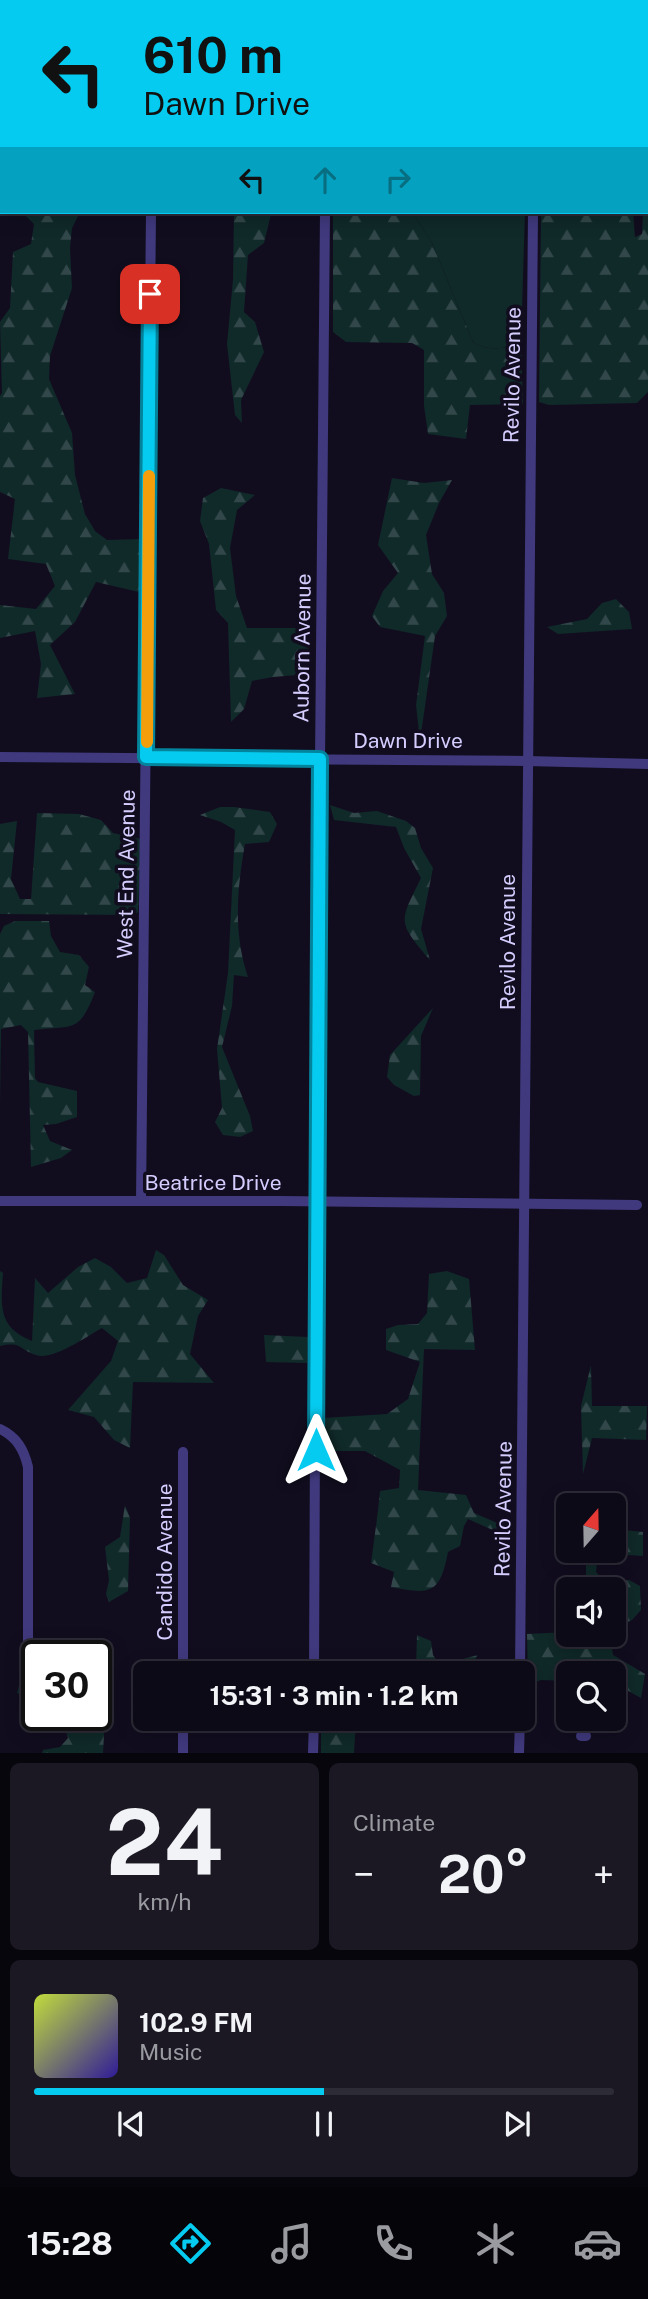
<!DOCTYPE html>
<html lang="en">
<head>
<meta charset="utf-8">
<style>
  body { margin:0; font-family:"Public Sans",sans-serif; background:#1b1824; color:#f1f3f6; height:100vh; display:flex; flex-direction:column; font-size:26px; white-space:nowrap }
  * { box-sizing:border-box; margin:0 }
  p { font-size:23px; color:#9a9aa1 }
  .icon { flex:none; width:38px; height:38px; fill:none; stroke:currentColor; stroke-width:2; stroke-linecap:round; stroke-linejoin:round }
  .map { position:relative; height:1753px; overflow:hidden }
  .drawer { display:flex; flex-direction:column; gap:10px; padding:10px; background:#07060d; flex:1 }
  .drawer>* { flex:none }
  .hud { position:absolute; left:0px; top:0px; width:649px; height:214px; box-shadow:0 4px 18px #0003,0 0 0 2px #2d2b36; background:#06cbf0; color:#111; overflow:hidden }
  .needle { width:46px; rotate:20deg }
  .buttons { position:absolute; left:556px; top:1493px; display:grid; gap:14px }
  .buttons a { display:grid; place-items:center; width:70px; height:70px; border-radius:10px; background:#0d0a17; box-shadow:0 4px 18px #0003,0 0 0 2px #2d2b36; font-size:35px }
  .speed { position:absolute; left:21px; top:1640px; display:flex; gap:14px; font-size:35px; font-weight:700; text-align:center }
  .speed>* { display:grid; place-content:center; width:91px; height:91px; border-radius:50%; background:#0d0a17; box-shadow:0 4px 18px #0003,0 0 0 2px #2d2b36; line-height:1 }
  .speed .limit { border:4px solid #111; border-radius:10px; background:#fff; color:#111 }
  .pin { position:absolute; display:grid; place-items:center; width:60px; height:60px; color:#fff; margin:-30px; border-radius:14px; box-shadow:0 4px 10px #0006 }
  .me { position:absolute; width:77px; margin:-38px; rotate:0deg; stroke-linejoin:round; filter:drop-shadow(0 0 5px #0008) }
  .turn { display:flex; align-items:center; gap:24px; height:147px; padding:0 28px; font-size:32px }
  .turn .icon { width:91px; height:91px; stroke-width:2.5 }
  .turn b { display:block; font-size:49px; line-height:60px }
  .lanes { display:flex; align-items:center; height:66px; padding:0 28px; background:#0003; justify-content:center; gap:35px; direction:ltr }
  .lanes .off { opacity:.35 }
  .big { font-size:52px; font-weight:700; line-height:1.1 }
  .drawer .tile { flex:1; display:flex; flex-direction:column; justify-content:center; gap:10px; min-width:0; padding:0 24px; border-radius:10px; background:#1b1824 }
  .drawer .dial { align-items:center; gap:0 }
  .dial b { font-size:91px; line-height:1 }
  .song { display:flex; align-items:center; gap:21px }
  .cover { width:84px; height:84px; border-radius:10px; background:linear-gradient(135deg,hsl(70 70% 55%),hsl(250 70% 35%)) }
  .played { height:7px; border-radius:4px; background:linear-gradient(90deg,#06cbf0 50%,#2d2b36 50%) }
  .keys { display:flex; justify-content:space-around; direction:ltr }
  .heat { display:flex; justify-content:space-between; align-items:center; font-size:38px; direction:ltr }
  .drawer .tiles { flex:1; display:grid; gap:10px; grid-template-columns:1fr 1fr }
  .tile:last-child { grid-column:span 2 }
  .trip { position:absolute; left:133px; top:1661px; width:402px; height:70px; border-radius:10px; background:#0d0a17; box-shadow:0 4px 18px #0003,0 0 0 2px #2d2b36; font-weight:700; line-height:70px; text-align:center }
  .dock { display:flex; height:112px; justify-content:space-around; align-items:center; background:#050409; color:#9a9aa1 }
  .dock .icon { width:49px; height:49px }
  .dock .selected { color:#06cbf0 }
  .dock b { font-size:32px; color:#f1f3f6 }
  .map>svg:first-child { display:block }
  .grass { fill:#102929 }
  .forest { fill:url(#forest-firs) }
  .lines { fill:none; stroke-linecap:round; stroke-linejoin:round }
  .minor { stroke:#40397d; stroke-width:10 }
  .route-casing { stroke:#04849c; stroke-width:18 }
  .route { stroke:#06cbf0; stroke-width:12 }
  .slow { stroke:#f59e0b; stroke-width:12 }
  .labels { text-anchor:middle; dominant-baseline:central; stroke-width:7; stroke-linejoin:round; paint-order:stroke }
  .street-label { font-size:21px; fill:#d5cdfe; stroke:#110d1f }
</style>
</head>
<body>
<div class="map">
<svg width="648" height="1753" viewBox="0 0 648 1753">
  <defs>
    <pattern id="forest-firs" width="22" height="20" patternUnits="userSpaceOnUse" patternTransform="scale(1.75)"><rect width="22" height="20" fill="#102929"/><path d="M5 1l3.5 6h-7zM16 11l3.5 6h-7z" fill="#324749"/></pattern>
  </defs>
  <rect width="100%" height="100%" fill="#110d1f"/>
  <path class="grass" d="M412,212h113l-4,132c-17,4 -32,8 -48,-2l-41,-99z"/>
  <g class="forest">
    <polygon points="642,0 648,0 648,392 637,403 549,405 539,402 541,212 633,212 635,237 642,234 643,212 648,212 648,2 642,2"/>
    <polygon points="22,212 80,212 72,228 70,248 72,288 50,356 49,379 72,433 75,475 85,514 95,531 107,540 142,539 139,592 96,582 75,622 50,645 75,694 37,698 41,664 35,631 0,638 0,605 36,609 55,586 46,564 8,559 15,499 0,492 0,396 2,393 0,322 10,308 13,252 31,244 34,224"/>
    <polygon points="234,212 269,212 271,214 264,243 248,255 244,312 255,322 264,352 241,400 242,423 235,415 227,344 233,280"/>
    <path d="M333,212h79l20,31 41,99c16,10 31,6 48,2l2,60 -53,1 -4,34 -38,-5 -4,-28v-56l-12,-7 -66,-1 -13,-10z"/>
    <polygon points="392,478 424,483 452,480 439,503 426,535 432,574 444,593 447,616 435,636 420,741 416,705 425,636 380,627 372,616 383,591 398,573 378,545"/>
    <polygon points="221,488 255,495 237,510 230,548 236,596 247,628 309,628 309,674 273,677 252,681 244,709 231,722 228,623 216,610 209,544 200,521 203,498"/>
    <polygon points="616,599 629,612 632,629 558,634 547,627 587,619 602,603"/>
    <path d="M330,805l24,8 23,-2 29,10 9,7 6,20 12,20 -12,61 9,31c-33,-39 -31,-37 -9,-82l-17,-30 -8,-21 -62,-7z"/>
    <path d="M220,807h14l36,5 7,12 -8,18 -24,2c-8,45 -12,89 3,133l-14,-2 -2,31 -10,41 28,69 3,15 -13,6 -17,-2 -8,-13 7,-14 -5,-59 11,-76 7,-143 -14,-8 -21,-7z"/>
    <polygon points="37,813 79,814 101,820 113,833 141,839 138,912 135,915 0,914 0,824 17,821 11,879 20,899 31,899"/>
    <path d="M15,921h34l2,15 9,16 19,3 10,12 -4,18 10,7c-16,42 -22,33 -61,38l1,48 3,4 39,9v26l-21,7 -13,1 7,16 22,9 -11,8 -30,9 -3,-135 -7,-7 -20,4 -1,74v-169l4,-8z"/>
    <polygon points="433,1008 421,1036 420,1095 414,1096 394,1085 387,1077 390,1055"/>
    <path d="M156,1250l8,5 19,30 25,15 -10,16 -8,38 24,29 -81,-1 -3,66 -16,-8 -20,-23 -26,-7 43,-49 7,-20 -16,-13c-15,8 -49,33 -66,27 -18,-6 -14,-14 -36,-9v-75l3,2c-3,37 -3,55 29,68l3,-63 13,15 30,-26 17,-9 16,9 16,16 20,-5z"/>
    <path d="M447,1271l22,8 6,71 -51,-1 -6,141 48,5 8,18 28,12 4,11 -38,-17 -4,7 -4,20 -12,6c-8,42 -17,43 -57,35l3,-15 -23,-9c3,-24 7,-48 9,-72l19,-3 1,-18 -35,-19h-42v-33l64,-4 21,-15 12,-37 -34,-12v-21l12,-4 20,-1 9,-11 2,-39z"/>
    <polygon points="264,1335 308,1337 307,1363 266,1362"/>
    <polygon points="591,1365 592,1406 647,1406 646,1440 592,1438 583,1474 581,1406"/>
    <polygon points="125,1505 130,1518 128,1591 109,1602 106,1594 109,1580 105,1547 120,1537"/>
    <polygon points="614,1529 643,1532 643,1556 598,1553 596,1572 606,1583 629,1580 640,1586 641,1610 632,1620 617,1627 612,1648 613,1655 645,1674 641,1698 614,1683 614,1673 569,1673 569,1681 541,1680 528,1685 527,1634 567,1632 569,1625 569,1634 614,1634 614,1589 586,1589 586,1560 584,1551 614,1550"/>
    <polygon points="417,1635 431,1641 433,1655 440,1665 478,1655 469,1668 470,1673 410,1673 416,1668"/>
    <path d="M109,1644l-6,109h-61l1,-3 17,-3 8,-9 -7,-23h35c0,-23 -5,-54 13,-71z"/>
    <polygon points="24,1668 37,1669 37,1700 17,1693"/>
    <polygon points="321,1719 356,1719 354,1753 321,1753"/>
  </g>
  <g class="lines">
    <g class="minor">
      <polyline points="153,2 153,0"/>
      <polyline points="327,2 327,0"/>
      <polyline points="534,2 534,0"/>
      <polyline points="0,82 2,82"/>
      <polyline points="0,757 527,761 648,764"/>
      <polyline points="0,1201 281,1201 637,1205"/>
      <polyline points="141,1201 151,212"/>
      <path d="M0,1429c17,8 24,21 28,38v176"/>
      <polyline points="183,1673 183,1452"/>
      <polyline points="314,1673 316,1202 325,212"/>
      <polyline points="520,1673 533,212"/>
      <polyline points="581,1736 586,1736"/>
      <polyline points="183,1753 183,1718"/>
      <polyline points="313,1753 314,1718"/>
      <polyline points="519,1753 520,1718"/>
    </g>
  </g>
  <g class="lines">
    <defs>
      <polyline id="route" points="150,294 146,757 320,759 316,1450"/>
    </defs>
    <use href="#route" class="route-casing"/>
    <use href="#route" class="route"/>
    <polyline class="slow" points="147,742 149,476"/>
  </g>
  <g class="labels">
    <g class="street-label">
      <text transform="translate(512 375) rotate(-89)">Revilo Avenue</text>
      <text transform="translate(302 648) rotate(-89)">Auborn Avenue</text>
      <text x="408" y="740">Dawn Drive</text>
      <text transform="translate(126 874) rotate(-89)">West End Avenue</text>
      <text transform="translate(507 942) rotate(-90)">Revilo Avenue</text>
      <text x="213" y="1182">Beatrice Drive</text>
      <text transform="translate(503 1509) rotate(-89)">Revilo Avenue</text>
      <text transform="translate(164 1562) rotate(-90)">Candido Avenue</text>
    </g>
  </g>
</svg>
<div class="buttons">
<a><svg class="needle" viewBox="-14 -14 28 28"><path d="M0-13l5 13h-10z" fill="#e53935"/><path d="M0 13l5-13h-10z" fill="#9a9aa1"/></svg></a>
<a><svg class="icon" aria-label="sound" viewBox="0 0 24 24"><path d="M4 9h4l5-4v14l-5-4H4zM17 9q2 3 0 6"/></svg></a>
<a><svg class="icon" aria-label="search" viewBox="0 0 24 24"><circle cx="10" cy="10" r="6"/><path d="M15 15l6 6"/></svg></a>
</div>
<div class="speed"><div class="limit">30</div></div>
<div class="pin" style="left:150px;top:294px;background:#d93025"><svg class="icon" aria-label="arrive" viewBox="0 0 24 24"><path d="M6 21V4h12l-3 4 3 4H6"/></svg></div>
<svg class="me" style="left:316px;top:1450px" viewBox="-20 -20 40 40"><path d="M0-17L14 15 0 8-14 15z" fill="#06cbf0" stroke="#fff" stroke-width="4"/></svg>
<div class="trip">15:31 · 3 min · 1.2 km</div>
<div class="hud">
<div class="turn"><svg class="icon" aria-label="left" viewBox="0 0 24 24"><path d="M17 20v-9H6M10 6l-5 5 5 5"/></svg><div><b>610 m</b>Dawn Drive</div></div>
<div class="lanes"><svg class="icon" aria-label="left" viewBox="0 0 24 24"><path d="M17 20v-9H6M10 6l-5 5 5 5"/></svg><svg class="icon off" aria-label="ahead" viewBox="0 0 24 24"><path d="M12 20V5M6 11l6-6 6 6"/></svg><svg class="icon off" aria-label="right" viewBox="0 0 24 24"><path d="M7 20v-9h11M14 6l5 5-5 5"/></svg></div>
</div>
</div>
<section class="drawer">
<div class="tiles">
<div class="tile dial"><b>24</b><p>km/h</p></div>
<div class="tile"><p>Climate</p>
<div class="heat"><a>−</a><b class="big">20°</b><a>+</a></div>
</div>
<div class="tile">
<div class="song"><i class="cover"></i><div><b>102.9 FM</b><p>Music</p></div></div>
<div class="played"></div>
<div class="keys"><svg class="icon" aria-label="previous" viewBox="0 0 24 24"><path d="M18 5L8 12l10 7zM5 5v14"/></svg><svg class="icon" aria-label="pause" viewBox="0 0 24 24"><path d="M8 5v14M16 5v14"/></svg><svg class="icon" aria-label="next" viewBox="0 0 24 24"><path d="M6 5l10 7-10 7zM19 5v14"/></svg></div>
</div>
</div>
</section>
<nav class="dock">
<b>15:28</b>
<svg class="icon selected" aria-label="directions" viewBox="0 0 24 24"><path d="M12 3l9 9-9 9-9-9zM9 14v-3h6M13 9l2 2-2 2"/></svg>
<svg class="icon" aria-label="music" viewBox="0 0 24 24"><path d="M9 18V5l10-2v13"/><circle cx="6" cy="18" r="3"/><circle cx="16" cy="16" r="3"/></svg>
<svg class="icon" aria-label="phone" viewBox="0 0 24 24"><path d="M5 4h4l2 5-3 2q2 4 5 5l2-3 5 2v4C11 20 4 13 5 4z"/></svg>
<svg class="icon" aria-label="climate" viewBox="0 0 24 24"><path d="M12 3v18M4 7l16 10M4 17L20 7"/></svg>
<svg class="icon" aria-label="car" viewBox="0 0 24 24"><path d="M5 17H2v-5l4-1 3-4h7l3 4 3 1v5h-3M9 17h6M6 11h13"/><circle cx="7" cy="17" r="2"/><circle cx="17" cy="17" r="2"/></svg>
</nav>
</body>
</html>
